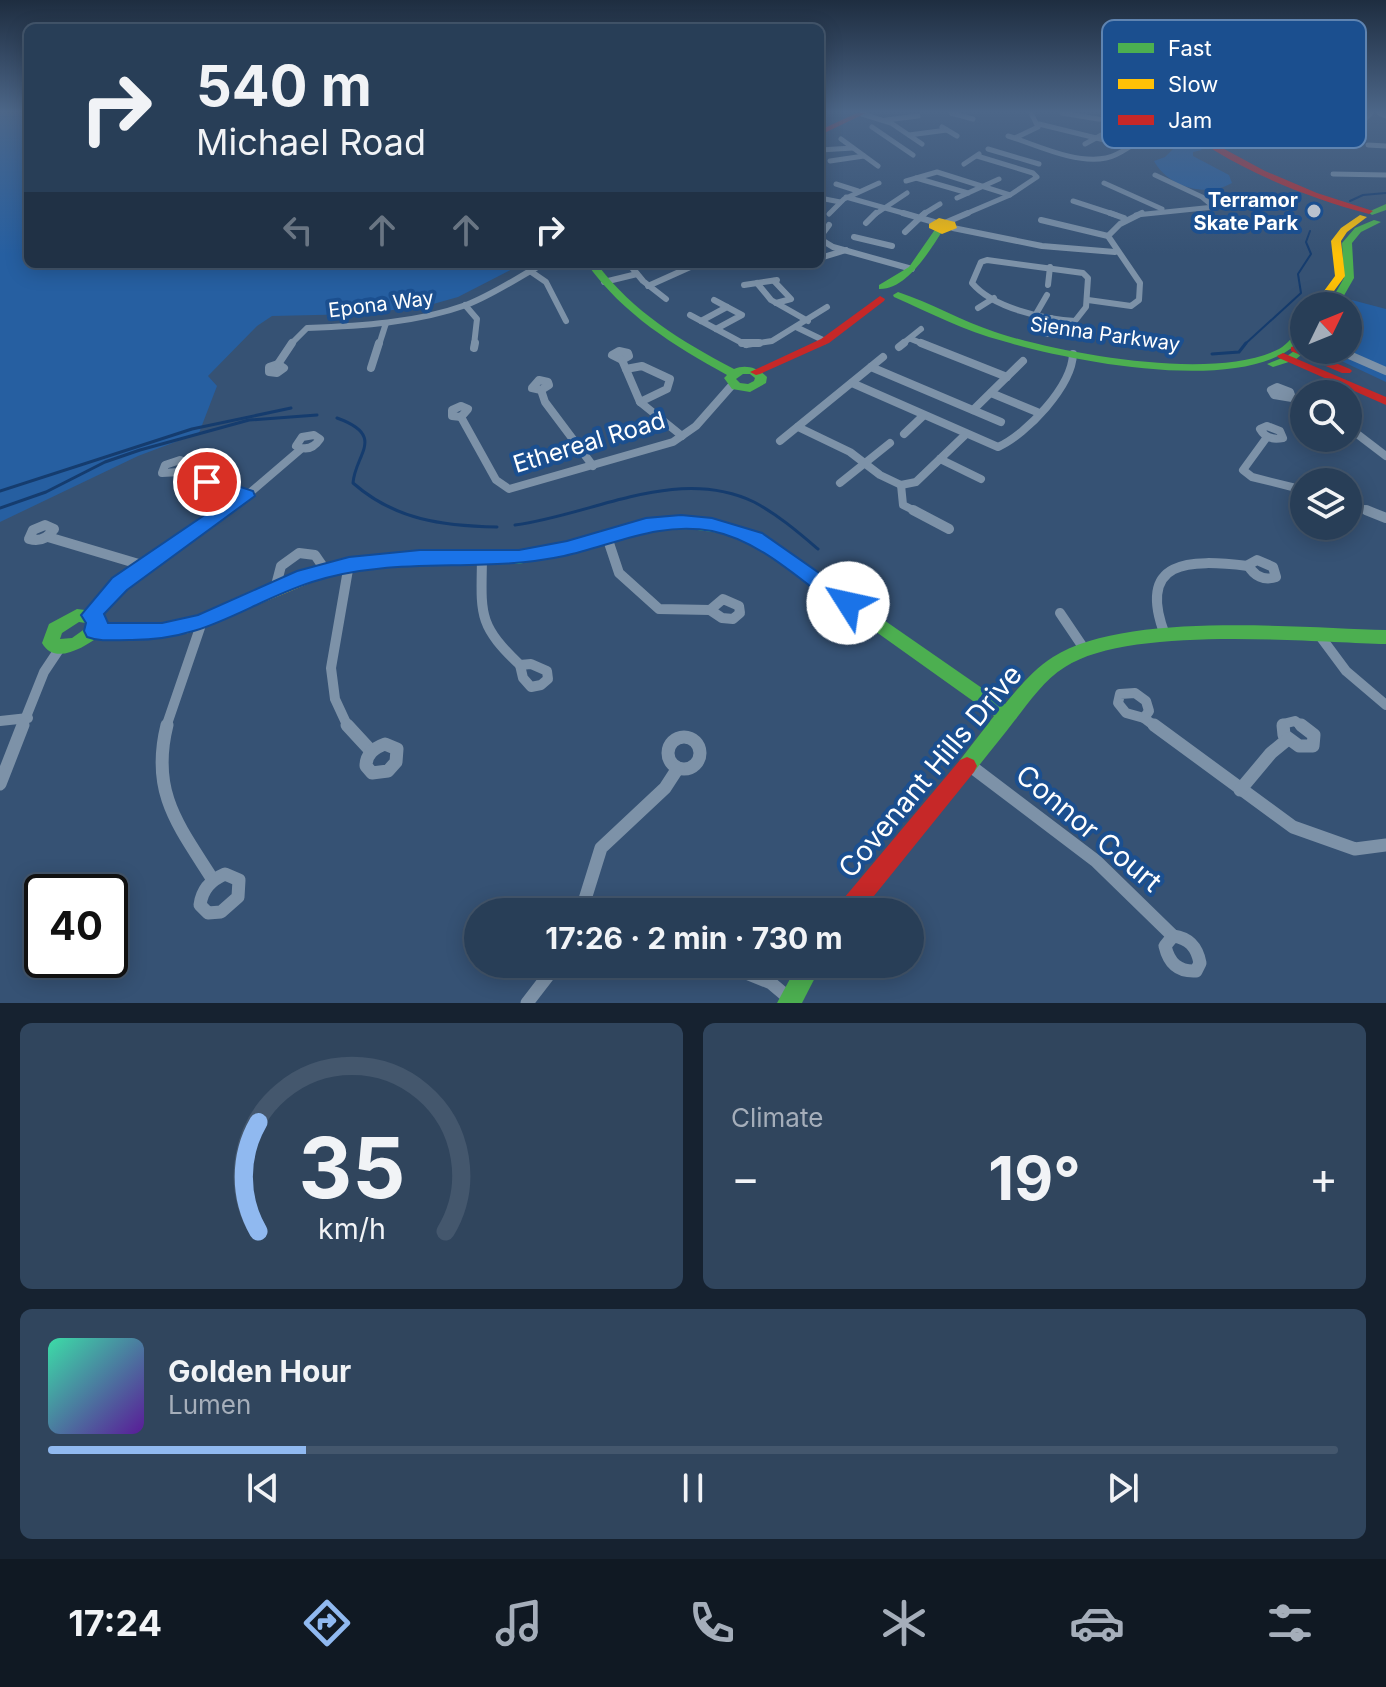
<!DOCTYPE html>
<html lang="en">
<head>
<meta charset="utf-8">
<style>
  body { margin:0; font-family:Inter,sans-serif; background:#30455d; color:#f1f3f6; height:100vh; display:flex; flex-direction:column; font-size:30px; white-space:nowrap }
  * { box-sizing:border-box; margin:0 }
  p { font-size:26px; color:#a5aeba }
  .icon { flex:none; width:44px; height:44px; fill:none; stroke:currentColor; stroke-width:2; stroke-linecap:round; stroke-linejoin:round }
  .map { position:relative; height:1003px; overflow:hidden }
  .details { display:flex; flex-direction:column; gap:20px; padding:20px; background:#162230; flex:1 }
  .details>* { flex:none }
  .top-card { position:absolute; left:24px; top:24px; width:800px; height:244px; border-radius:12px; box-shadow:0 4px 20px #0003,0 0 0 2px #44576d; background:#283e57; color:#f1f3f6; overflow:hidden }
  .needle { width:52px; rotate:47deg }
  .fabs { position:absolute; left:1290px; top:292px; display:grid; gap:16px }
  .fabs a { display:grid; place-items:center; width:72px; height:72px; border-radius:50%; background:#283e57; box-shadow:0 4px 20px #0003,0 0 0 2px #44576d; font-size:40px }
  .speed { position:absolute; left:24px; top:874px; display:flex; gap:16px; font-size:40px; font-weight:700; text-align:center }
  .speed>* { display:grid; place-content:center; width:104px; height:104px; border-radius:50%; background:#283e57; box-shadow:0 4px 20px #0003,0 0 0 2px #44576d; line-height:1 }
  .speed .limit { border:4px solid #111; border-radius:12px; background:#fff; color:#111 }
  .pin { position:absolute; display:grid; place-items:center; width:68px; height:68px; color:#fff; margin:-34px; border:4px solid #fff; border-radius:50%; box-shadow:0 2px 8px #0007 }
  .me { position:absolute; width:88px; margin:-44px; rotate:305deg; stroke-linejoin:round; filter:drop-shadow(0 0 6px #0008) }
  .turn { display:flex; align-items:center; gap:28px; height:168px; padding:0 40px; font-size:36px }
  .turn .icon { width:104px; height:104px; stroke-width:2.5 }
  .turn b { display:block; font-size:56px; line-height:68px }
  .lanes { display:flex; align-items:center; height:76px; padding:0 40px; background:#0003; justify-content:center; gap:40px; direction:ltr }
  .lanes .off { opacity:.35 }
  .big { font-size:60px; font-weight:700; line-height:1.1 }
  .details .tile { flex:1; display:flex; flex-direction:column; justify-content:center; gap:12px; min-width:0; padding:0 28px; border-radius:12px; background:#30455d }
  .details .dial { align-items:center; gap:0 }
  .dial svg { height:208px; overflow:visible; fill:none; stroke:#44576d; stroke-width:7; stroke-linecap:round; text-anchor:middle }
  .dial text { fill:#f1f3f6; stroke:none }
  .song { display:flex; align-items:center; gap:24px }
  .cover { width:96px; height:96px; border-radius:12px; background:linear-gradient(135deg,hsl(160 70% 55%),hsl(270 70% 35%)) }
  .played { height:8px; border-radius:4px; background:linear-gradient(90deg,#90b9f0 20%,#44576d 20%) }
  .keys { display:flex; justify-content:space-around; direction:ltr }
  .heat { display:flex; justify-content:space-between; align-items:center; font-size:44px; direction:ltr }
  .details .tiles { flex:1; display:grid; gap:20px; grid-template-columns:1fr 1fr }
  .tile:last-child { grid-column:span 2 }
  .trip { position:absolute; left:464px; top:898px; width:460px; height:80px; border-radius:40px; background:#283e57; box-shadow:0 4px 20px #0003,0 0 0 2px #44576d; font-weight:700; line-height:80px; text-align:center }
  .tab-bar { display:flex; height:128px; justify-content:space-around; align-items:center; background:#101923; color:#a5aeba }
  .tab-bar .icon { width:56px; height:56px }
  .tab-bar .current { color:#90b9f0 }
  .tab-bar b { font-size:36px; color:#f1f3f6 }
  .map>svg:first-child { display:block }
  .green { fill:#265fa1 }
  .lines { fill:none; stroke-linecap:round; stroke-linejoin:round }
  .stream-far1 { stroke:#153c6e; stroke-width:2 }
  .stream { stroke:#153c6e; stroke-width:3 }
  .street-far4 { stroke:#7d92a8; stroke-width:5 }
  .street-far3 { stroke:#7d92a8; stroke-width:6 }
  .street-far2 { stroke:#7d92a8; stroke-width:8 }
  .street-far1 { stroke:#7d92a8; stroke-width:10 }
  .street { stroke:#7d92a8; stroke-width:13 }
  .fast { fill:#4caf50; fill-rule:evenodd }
  .slow { fill:#ffc107; fill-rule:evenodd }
  .jam { fill:#c62828; fill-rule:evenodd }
  .route { fill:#1a73e8; stroke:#114b97; stroke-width:2 }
  .poi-dot { fill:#b9c2ce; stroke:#1b4f8f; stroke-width:3 }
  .labels { text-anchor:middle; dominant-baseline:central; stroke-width:8; stroke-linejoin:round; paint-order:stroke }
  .far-poi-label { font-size:20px; font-weight:bold; fill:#fff; stroke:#1b4f8f; text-anchor:end }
  .far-street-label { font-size:20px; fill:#fff; stroke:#1b4f8f }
  .street-label { font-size:24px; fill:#fff; stroke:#1b4f8f }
  .near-street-label { font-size:28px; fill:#fff; stroke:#1b4f8f }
  .key { fill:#1b4f8f; stroke:#5f84b1; stroke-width:2 }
  .key-label { font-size:22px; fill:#fff }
</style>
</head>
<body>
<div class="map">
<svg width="1386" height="1003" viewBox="0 0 1386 1003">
  <rect width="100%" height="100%" fill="#365274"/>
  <g class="green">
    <polygon points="0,113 28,113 28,264 522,264 458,297 426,306 360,314 272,316 257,326 208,376 217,386 199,433 138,456 0,522"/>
    <path d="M1196,146l6,4 -9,2v4l36,19 3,8c-26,15 -64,4 -78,-22l11,-4 10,-10z"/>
    <polygon points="1348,299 1386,309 1386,382 1318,350 1348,350 1348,306 1343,306"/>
  </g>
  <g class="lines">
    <g class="stream-far1">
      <polyline points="1350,201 1363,195 1386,193"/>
      <polyline points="1244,345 1301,293 1298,274 1311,254 1306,242 1310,231"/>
    </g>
    <g class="stream">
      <polyline points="1212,354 1239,352 1246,343"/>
      <path d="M337,418c50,18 18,36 16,65 42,37 90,43 144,44"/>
      <polyline points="0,491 192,429 291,408"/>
      <polyline points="0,508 46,492 105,462 140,450 249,420 317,415"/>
      <path d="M515,525c78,-10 161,-60 239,-23 23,12 44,30 64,47"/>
    </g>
    <g class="street-far4">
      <polyline points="951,113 973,119"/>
      <polyline points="1062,113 1098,119 1149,120"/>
      <polyline points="1196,113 1227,133"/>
      <polyline points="1234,113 1251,113"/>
      <polyline points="1379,113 1386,116"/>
      <polyline points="862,114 891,123 922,144"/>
      <polyline points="1122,119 1130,127 1161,133"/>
      <polyline points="886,120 918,116"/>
      <polyline points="1039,124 1129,146"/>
      <polyline points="872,127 913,155"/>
      <polyline points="942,127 957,136"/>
      <polyline points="1363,129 1360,124 1371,113"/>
      <polyline points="909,135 947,130"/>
      <path d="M1008,136c29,9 66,28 98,22 12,-2 22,-11 33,-17"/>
      <polyline points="1015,138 1038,127 1031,113"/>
      <polyline points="841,139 878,166"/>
      <polyline points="1085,144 1107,132"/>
      <polyline points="1368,145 1386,146"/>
      <polyline points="988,149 1039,164"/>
      <polyline points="820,150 853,148"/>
      <polyline points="830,161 864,156"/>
      <polyline points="964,164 979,154"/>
      <polyline points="1333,174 1386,175"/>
      <polyline points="916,178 968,193"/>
      <polyline points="906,181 937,172 1010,195"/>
      <polyline points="1104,183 1162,209"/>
      <polyline points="836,184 858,191"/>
      <polyline points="846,197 910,215"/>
      <polyline points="820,198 840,202"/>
      <polyline points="957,198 999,179"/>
      <polyline points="1073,201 1116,215"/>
      <polyline points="829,214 844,199 879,183"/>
      <polyline points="874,215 907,193"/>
      <polyline points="922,215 940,204"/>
      <polyline points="963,215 1010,195 1037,177 1033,173 977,156"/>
      <polyline points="1136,215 1214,207 1202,197 1155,175"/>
    </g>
    <g class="street-far3">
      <polyline points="903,213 934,222"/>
      <polyline points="1110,213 1124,218"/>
      <polyline points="1041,220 1108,236"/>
      <polyline points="947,222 968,213"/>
      <polyline points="866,223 876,213"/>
      <polyline points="953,228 1042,246 1115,252"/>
      <polyline points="905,232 925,213"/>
      <polyline points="820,237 829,225"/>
      <polyline points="854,237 892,246"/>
      <polyline points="820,239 833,247 912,269"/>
      <polyline points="820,258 846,250"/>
      <path d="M987,260l96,13 5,5 -2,29 -11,14c-32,-2 -82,-13 -103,-38l9,-21z"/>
      <polyline points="629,264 643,281 666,299"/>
      <polyline points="530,271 546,282 566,321"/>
      <polyline points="774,281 791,299 776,303"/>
      <polyline points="604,282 637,274"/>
      <polyline points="757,283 771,300 808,321"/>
      <polyline points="744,285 777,280"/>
      <polyline points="1048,285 1050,267"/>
      <polyline points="648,286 697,264"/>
      <polyline points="714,300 742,315 716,329"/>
      <polyline points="1088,300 1131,306 1139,300 1140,283 1108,236 1120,224 1142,213"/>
      <polyline points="465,305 477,319 474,345"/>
      <polyline points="978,308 994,298"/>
      <polyline points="1036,314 1047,295"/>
      <polyline points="690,315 746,345"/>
      <polyline points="701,321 727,307"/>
      <polyline points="796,327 825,341"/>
      <polyline points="1047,334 1051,318"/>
      <polyline points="911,339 926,345"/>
      <path d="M290,345l17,-17c53,-2 109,-5 159,-23 27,-10 52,-28 77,-41"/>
      <polyline points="379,345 386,323"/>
      <polyline points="746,345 772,341 827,307"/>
      <polyline points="901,345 921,329"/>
    </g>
    <g class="street-far2">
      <polyline points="742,343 759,343"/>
      <polyline points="921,343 1007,377"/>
      <polyline points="899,347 904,343"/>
      <polyline points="474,348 475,343"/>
      <polygon points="619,351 628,353 629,356 622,360 612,355"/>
      <polyline points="1340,351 1386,371"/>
      <polyline points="622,360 640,402 682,436"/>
      <polygon points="278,364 284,368 277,373 269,372 269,367"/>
      <polyline points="278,364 292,343"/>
      <polyline points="871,367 1001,422"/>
      <polyline points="371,368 379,343"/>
      <polyline points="626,369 642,366 670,379 667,389 640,402"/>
      <polygon points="539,380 548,382 549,385 541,390 532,388"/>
      <path d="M852,383l146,64c29,-13 74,-61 75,-93"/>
      <polygon points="1277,387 1290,392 1292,398 1274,395 1271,390"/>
      <polyline points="541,390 545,402 593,466"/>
      <polyline points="991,393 1037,412"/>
      <polygon points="461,406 468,409 461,417 452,416 452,410"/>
      <polyline points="973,410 1023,361"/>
      <polyline points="461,417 496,480 509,489 673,442 696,426 733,384"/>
      <path d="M1267,426l13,5 3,7c-10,2 -18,0 -23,-9z"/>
      <polyline points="798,427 850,452 880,475 901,485 916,482 965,435"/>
      <polyline points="1348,427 1386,456"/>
      <polyline points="904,434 923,416"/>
      <path d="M314,435l6,4c-6,9 -14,12 -24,7l6,-9z"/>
      <polyline points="1267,437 1243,470 1252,477 1304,490"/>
      <polyline points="780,441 883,357"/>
      <polyline points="940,459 981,479"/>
      <polygon points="180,460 187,463 180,472 162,473 165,465"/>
      <polyline points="183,470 190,477 246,496"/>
      <polyline points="840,483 890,443"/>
      <polyline points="901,485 903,505 917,512"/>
      <polyline points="1348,503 1371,512"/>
      <polyline points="222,512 246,496 301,449"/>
    </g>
    <g class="street-far1">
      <polyline points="913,510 949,529"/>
      <polyline points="1366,510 1386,518"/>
      <path d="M45,525l9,4c-6,9 -14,13 -25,10l4,-9z"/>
      <polyline points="48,537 142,565"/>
      <polyline points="607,537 619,573 659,609 710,610"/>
      <path d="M482,559c-1,56 -4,66 38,106"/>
      <path d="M1257,560l16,7 3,10c-12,4 -22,-1 -28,-12z"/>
      <polyline points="275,589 281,566 299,553 315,555 326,571"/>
      <polygon points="723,599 739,606 740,613 733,619 722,618 710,610"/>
      <polyline points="1060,613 1085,650"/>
      <polyline points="91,615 142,565 225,510"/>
      <path d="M1165,635c-29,-76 24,-76 83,-69"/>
      <polyline points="1320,636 1346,671 1386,705"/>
      <polygon points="531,664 547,671 548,679 541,685 531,687 523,678 520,665"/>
      <polygon points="1135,693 1146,701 1149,711 1144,718 1126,713 1118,703 1120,694"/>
      <polyline points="1144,718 1156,727"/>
      <polyline points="0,721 28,718"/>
      <polyline points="22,727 44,672 60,648"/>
      <polyline points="166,727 202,622"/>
      <polyline points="348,727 335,699 331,668 349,564"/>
      <polyline points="1283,727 1283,724 1295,721 1303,727"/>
    </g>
    <g class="street">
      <path d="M167,725c-17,68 12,101 46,155"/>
      <polyline points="347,725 371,751"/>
      <polyline points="1154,725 1293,827 1355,849 1386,845"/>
      <polyline points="1283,725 1284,735 1299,746 1313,746 1314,735 1301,725"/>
      <circle cx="684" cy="753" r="16"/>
      <path d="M385,744l12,5 -1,13 -8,9 -16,2 -6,-7c0,-12 8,-18 19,-22z"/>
      <polyline points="968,764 1096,861 1173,936"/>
      <polyline points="0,784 23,725"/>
      <polyline points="1240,790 1271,753 1288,739"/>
      <path d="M225,874l14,6 -1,17 -17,15 -13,1 -8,-8c2,-16 11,-25 25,-31z"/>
      <polyline points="581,912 601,848 665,788 678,768"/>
      <path d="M1173,936c16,2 24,11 27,27l-4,8c-18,1 -27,-8 -31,-25z"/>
      <polyline points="724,964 771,983 790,999"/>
      <polyline points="527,1003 557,964"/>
    </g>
    <g class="fast">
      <polygon points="1386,204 1386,210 1372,215 1368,212"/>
      <polygon points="1374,220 1381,222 1361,232 1352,243 1354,278 1338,306 1328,306 1344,278 1342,243 1355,228"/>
      <path d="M936,228l7,2c-13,20 -36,60 -64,59v-4l30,-18z"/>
      <path d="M587,264h10c36,48 84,77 137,105 12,-5 24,-1 33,8l-1,6 -16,9 -18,-3 -8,-11 3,-3c-54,-30 -103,-60 -140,-111zM743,374h7l5,4 -1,3 -6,3 -8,-1 -4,-4z"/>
      <path d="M898,292c33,11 64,29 97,40 66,22 220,50 284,17 9,-5 15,-14 21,-22l4,-1v10c-48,63 -235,25 -301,5 -38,-10 -73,-28 -109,-44l-1,-2z"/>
      <polygon points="1304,344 1304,350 1307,350 1295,360 1273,367 1267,364 1287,356"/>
      <path d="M690,519l30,4 40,11 245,170c14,-17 29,-35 48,-47 72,-46 247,-29 333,-27v14c-78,-2 -257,-19 -321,23 -21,13 -35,34 -50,53 -13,17 -28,35 -41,52l-7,3 -7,-3 -3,-6 3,-6 34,-44 -244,-174 -30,-9 -30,-4 -28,1 -143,34 -105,1 -5,-2 -3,-4 3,-4 5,-2 105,-1 143,-32z"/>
      <path d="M77,609l24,3 2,5 -3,19c-16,11 -45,30 -58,7l7,-19zM79,622l7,1v5l-14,10 -12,1 2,-6z"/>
      <polygon points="798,964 822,964 802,1003 777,1003"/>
    </g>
    <g class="slow">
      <polygon points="1360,215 1367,217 1347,232 1341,241 1345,276 1323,306 1313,306 1335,276 1331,241 1341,228"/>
      <polygon points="939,218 955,222 957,228 942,234 929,228 929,224"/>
      <polygon points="414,553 419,555 422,559 419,563 370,567 332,574 189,633 149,638 94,638 88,636 86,631 88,626 94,624 149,624 188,620 330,563 370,555"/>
    </g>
    <g class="jam">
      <polygon points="857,113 866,113 820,135 820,130"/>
      <path d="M1162,113h8l45,31 50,27 52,22 56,18 -4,3c-74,-20 -148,-51 -207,-101z"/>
      <polygon points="880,296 885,299 884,301 829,343 760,374 756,375 750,372 821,339"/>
      <polygon points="1295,346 1350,369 1352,371 1350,373 1342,373 1291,351 1291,347"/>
      <polygon points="1283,353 1386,397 1386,405 1279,358 1277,356"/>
      <polygon points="967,757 974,760 977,766 974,772 861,912 836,912 839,904 960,760"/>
    </g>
  </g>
  <linearGradient id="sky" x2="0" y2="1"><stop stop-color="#1e2d40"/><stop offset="0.44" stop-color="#4c6688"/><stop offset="1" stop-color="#4c6688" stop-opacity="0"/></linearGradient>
  <rect width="1386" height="254" fill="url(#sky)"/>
  <path class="route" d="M207,476l46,15 2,5 -128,94 -23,24 4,9h54l36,-8 99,-44 52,-14 71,-7h99l48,-9 79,-23 35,-3 31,3 50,15 93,65 3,5 -3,6h-15c-39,-28 -79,-68 -128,-78 -53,-10 -98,14 -148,25 -83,18 -171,-1 -252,26 -69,23 -106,59 -183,58 -14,0 -29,2 -42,-3l-3,-6 2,-8 -5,-8 31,-37 119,-81 -30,-11 -3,-4 3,-5z"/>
  <circle class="poi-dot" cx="1314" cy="211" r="8"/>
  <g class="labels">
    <g class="far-poi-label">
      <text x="1298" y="200">Terramor<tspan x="1298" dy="23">Skate Park</tspan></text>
    </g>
    <g class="far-street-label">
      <text transform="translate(381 304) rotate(-7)">Epona Way</text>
      <text transform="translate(1105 334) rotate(8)">Sienna Parkway</text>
    </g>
    <g class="street-label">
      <text transform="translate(589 442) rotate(-17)">Ethereal Road</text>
    </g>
    <g class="near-street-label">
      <text transform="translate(930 771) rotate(-50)">Covenant Hills Drive</text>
      <text transform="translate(1089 828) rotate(40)">Connor Court</text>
    </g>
  </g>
  <rect x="1102" y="20" width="264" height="128" rx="12" class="key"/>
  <rect x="1118" y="43" width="36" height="10" fill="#4caf50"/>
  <rect x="1118" y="79" width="36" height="10" fill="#ffc107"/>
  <rect x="1118" y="115" width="36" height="10" fill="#c62828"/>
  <g class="key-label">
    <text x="1168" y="56">Fast</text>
    <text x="1168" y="92">Slow</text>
    <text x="1168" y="128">Jam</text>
  </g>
</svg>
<div class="fabs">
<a><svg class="needle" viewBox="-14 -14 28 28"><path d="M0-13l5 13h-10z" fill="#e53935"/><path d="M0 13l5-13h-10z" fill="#a5aeba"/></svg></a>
<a><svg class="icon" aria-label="search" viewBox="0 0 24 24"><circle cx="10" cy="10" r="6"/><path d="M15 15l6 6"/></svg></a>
<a><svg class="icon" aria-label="layers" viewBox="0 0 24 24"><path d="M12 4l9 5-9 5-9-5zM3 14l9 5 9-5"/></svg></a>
</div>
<div class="speed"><div class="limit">40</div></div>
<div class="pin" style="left:207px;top:482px;background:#d93025"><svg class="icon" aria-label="arrive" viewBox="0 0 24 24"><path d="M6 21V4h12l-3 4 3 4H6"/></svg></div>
<svg class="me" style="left:848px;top:603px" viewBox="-20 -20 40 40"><circle r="19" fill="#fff"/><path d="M0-13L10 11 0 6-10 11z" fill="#1a73e8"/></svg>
<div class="trip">17:26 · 2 min · 730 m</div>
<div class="top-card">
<div class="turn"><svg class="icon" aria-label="right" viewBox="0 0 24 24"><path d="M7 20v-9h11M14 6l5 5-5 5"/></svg><div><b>540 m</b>Michael Road</div></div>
<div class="lanes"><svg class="icon off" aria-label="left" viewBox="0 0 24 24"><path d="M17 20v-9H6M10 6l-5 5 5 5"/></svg><svg class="icon off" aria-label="ahead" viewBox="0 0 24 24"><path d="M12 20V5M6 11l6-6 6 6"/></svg><svg class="icon off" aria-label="ahead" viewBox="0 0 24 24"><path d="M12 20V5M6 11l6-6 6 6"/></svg><svg class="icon" aria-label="right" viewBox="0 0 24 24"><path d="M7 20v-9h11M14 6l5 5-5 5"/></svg></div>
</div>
</div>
<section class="details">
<div class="tiles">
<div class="tile dial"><svg viewBox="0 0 100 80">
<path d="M14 69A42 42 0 1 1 86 69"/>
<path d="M14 69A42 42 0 0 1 14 27" stroke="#90b9f0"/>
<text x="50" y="56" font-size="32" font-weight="700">35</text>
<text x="50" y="72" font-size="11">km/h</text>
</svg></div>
<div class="tile"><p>Climate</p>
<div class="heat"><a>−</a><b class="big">19°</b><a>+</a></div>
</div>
<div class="tile">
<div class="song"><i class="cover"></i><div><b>Golden Hour</b><p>Lumen</p></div></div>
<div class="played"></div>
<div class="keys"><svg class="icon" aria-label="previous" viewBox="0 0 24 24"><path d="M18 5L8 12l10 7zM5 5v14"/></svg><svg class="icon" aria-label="pause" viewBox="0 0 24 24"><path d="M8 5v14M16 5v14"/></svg><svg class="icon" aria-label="next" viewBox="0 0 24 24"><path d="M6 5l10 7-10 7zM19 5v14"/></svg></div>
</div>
</div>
</section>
<nav class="tab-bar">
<b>17:24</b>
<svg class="icon current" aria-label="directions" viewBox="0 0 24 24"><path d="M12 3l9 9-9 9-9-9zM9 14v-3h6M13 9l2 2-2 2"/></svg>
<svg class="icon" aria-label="music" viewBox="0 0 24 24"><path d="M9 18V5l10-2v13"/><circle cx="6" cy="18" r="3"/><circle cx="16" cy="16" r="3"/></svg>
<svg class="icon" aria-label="phone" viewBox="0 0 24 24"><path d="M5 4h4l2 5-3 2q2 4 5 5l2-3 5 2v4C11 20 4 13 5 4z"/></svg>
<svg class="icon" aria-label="climate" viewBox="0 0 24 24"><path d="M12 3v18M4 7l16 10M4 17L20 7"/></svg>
<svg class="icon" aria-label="car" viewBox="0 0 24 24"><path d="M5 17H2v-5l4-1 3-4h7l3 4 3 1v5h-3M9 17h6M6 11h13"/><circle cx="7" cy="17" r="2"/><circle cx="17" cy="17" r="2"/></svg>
<svg class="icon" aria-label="filters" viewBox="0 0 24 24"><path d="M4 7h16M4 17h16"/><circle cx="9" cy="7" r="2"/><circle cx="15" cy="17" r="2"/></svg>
</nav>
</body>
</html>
